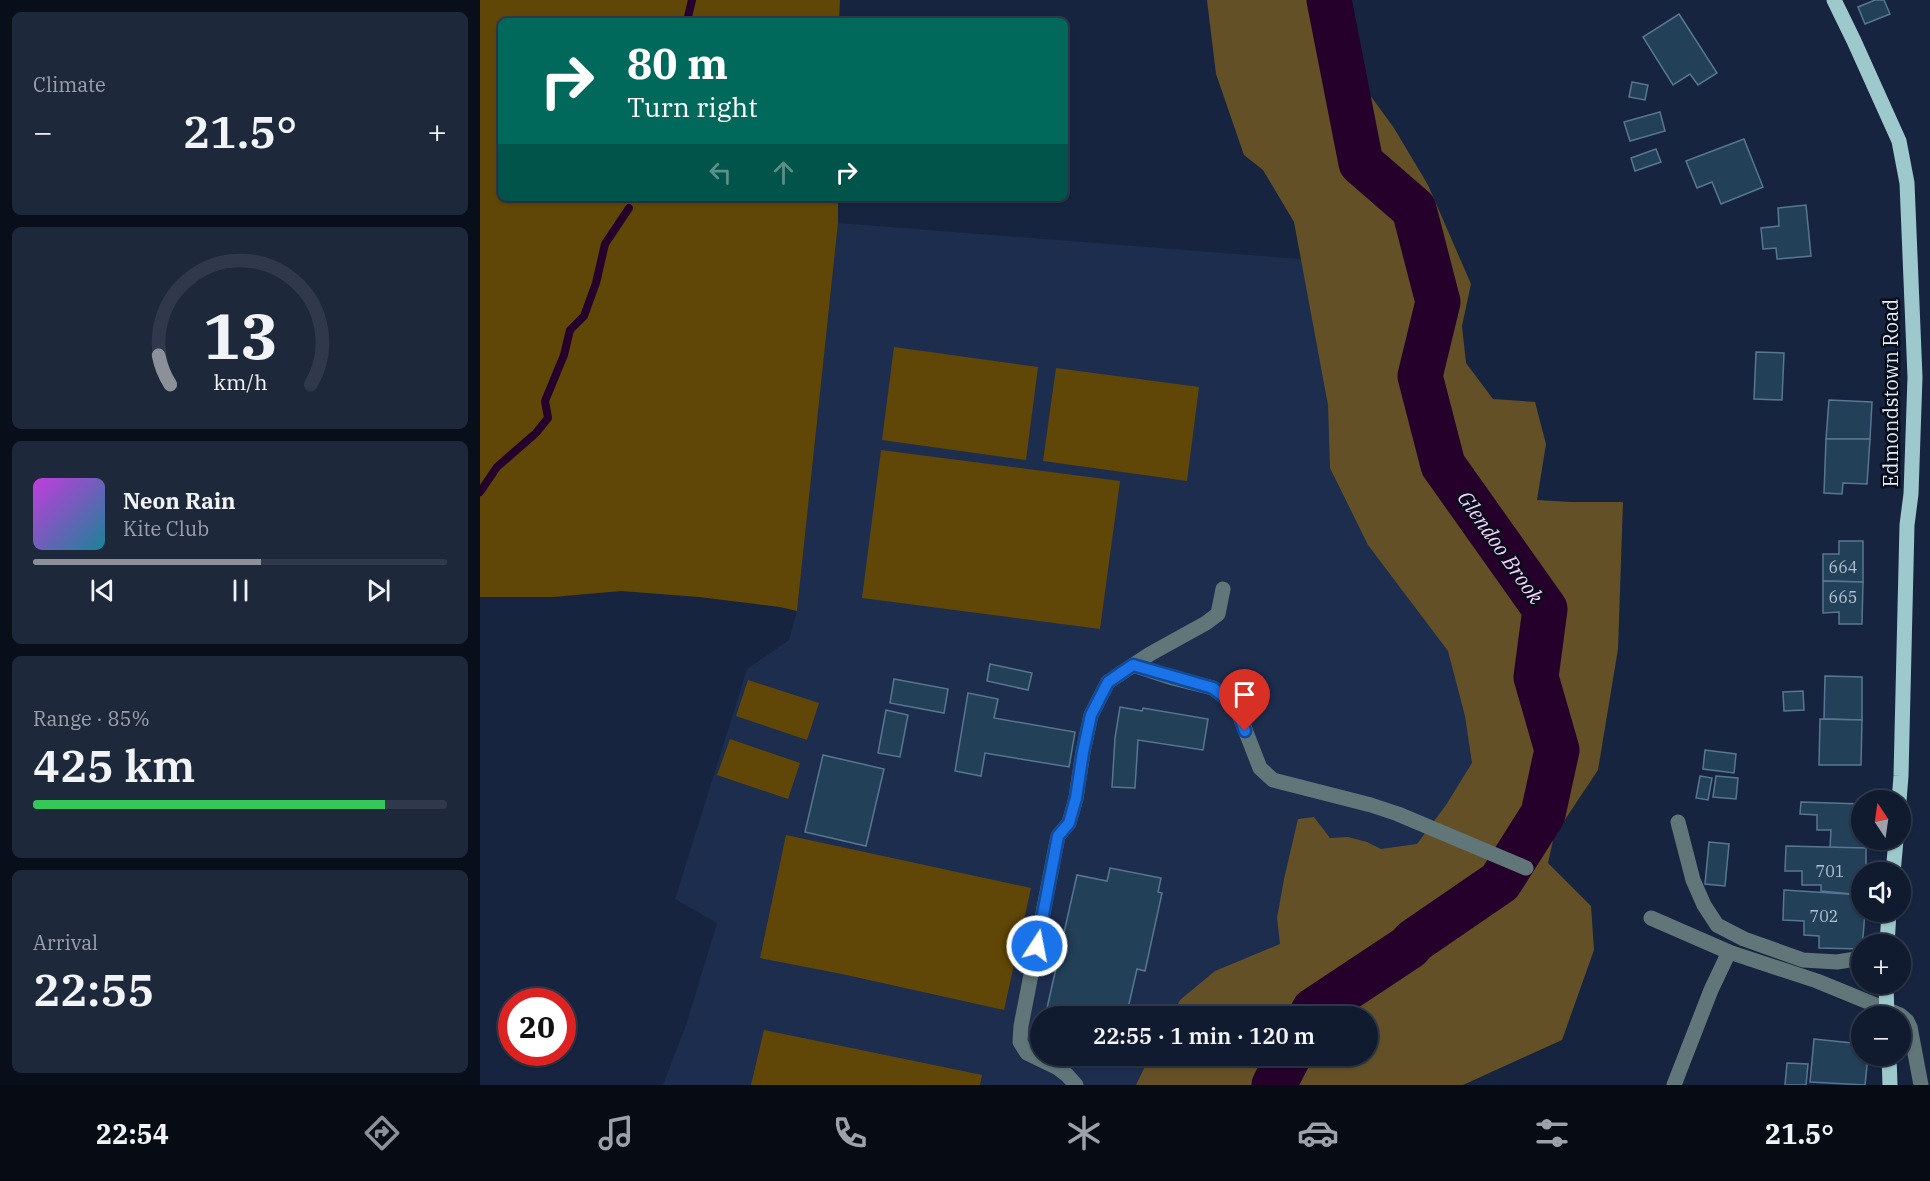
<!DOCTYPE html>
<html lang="en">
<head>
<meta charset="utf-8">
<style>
  body { margin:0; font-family:"IBM Plex Serif",serif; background:#1e283b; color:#f1f3f6; height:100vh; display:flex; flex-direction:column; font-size:22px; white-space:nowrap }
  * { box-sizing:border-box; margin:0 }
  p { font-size:20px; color:#9ca1aa }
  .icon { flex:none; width:33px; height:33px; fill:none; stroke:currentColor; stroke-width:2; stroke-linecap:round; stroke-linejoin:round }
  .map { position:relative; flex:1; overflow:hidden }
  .details { display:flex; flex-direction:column; gap:12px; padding:12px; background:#090f1a; width:480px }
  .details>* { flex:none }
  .banner { position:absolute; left:18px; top:18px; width:570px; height:183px; border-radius:9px; box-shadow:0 2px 4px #0004,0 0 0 2px #30394b; background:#00695c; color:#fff; overflow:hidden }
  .needle { width:39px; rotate:347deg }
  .controls { position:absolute; left:1371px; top:790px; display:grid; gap:12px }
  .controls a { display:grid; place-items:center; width:60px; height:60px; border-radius:50%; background:#111b2f; box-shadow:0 2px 4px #0004,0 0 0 2px #30394b; font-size:30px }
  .speed { position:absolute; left:18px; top:988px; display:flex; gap:12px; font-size:30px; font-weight:700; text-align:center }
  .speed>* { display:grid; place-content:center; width:78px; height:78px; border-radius:50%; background:#111b2f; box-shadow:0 2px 4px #0004,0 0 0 2px #30394b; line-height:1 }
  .speed .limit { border:9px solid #d22; background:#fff; color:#111 }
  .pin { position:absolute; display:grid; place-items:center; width:51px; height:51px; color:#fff; margin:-62px -26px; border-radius:50% 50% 50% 0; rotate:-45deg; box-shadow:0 0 6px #0007 }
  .pin .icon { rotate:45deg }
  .me { position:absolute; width:66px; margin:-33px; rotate:11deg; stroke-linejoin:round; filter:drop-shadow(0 0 4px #0008) }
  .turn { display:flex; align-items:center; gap:21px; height:126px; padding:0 30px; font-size:27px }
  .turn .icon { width:78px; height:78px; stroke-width:2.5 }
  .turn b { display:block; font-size:42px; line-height:51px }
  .lanes { display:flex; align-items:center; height:57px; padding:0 30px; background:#0003; justify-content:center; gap:30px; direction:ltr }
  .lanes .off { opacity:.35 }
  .big { font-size:45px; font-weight:600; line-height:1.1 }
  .details .tile { flex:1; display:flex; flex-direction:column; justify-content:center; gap:9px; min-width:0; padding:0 21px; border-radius:9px; background:#1e283b }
  .details .dial { align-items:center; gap:0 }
  .dial svg { height:156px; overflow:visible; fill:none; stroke:#30394b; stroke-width:7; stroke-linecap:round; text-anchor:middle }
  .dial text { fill:#f1f3f6; stroke:none }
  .song { display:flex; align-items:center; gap:18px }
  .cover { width:72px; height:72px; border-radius:9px; background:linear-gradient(135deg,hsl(290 70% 55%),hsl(190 70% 35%)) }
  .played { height:6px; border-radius:3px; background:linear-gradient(90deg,#8c9099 55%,#30394b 55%) }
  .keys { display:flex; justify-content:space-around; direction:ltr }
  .heat { display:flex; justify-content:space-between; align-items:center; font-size:33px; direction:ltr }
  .charge { height:9px; border-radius:4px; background:linear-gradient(90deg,#34c759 85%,#30394b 0) }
  .trip { position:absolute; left:550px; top:1006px; width:348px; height:60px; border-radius:30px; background:#111b2f; box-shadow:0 2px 4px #0004,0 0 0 2px #30394b; font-weight:600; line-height:60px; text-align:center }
  .tab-bar { display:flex; height:96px; justify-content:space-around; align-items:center; background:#070b13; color:#9ca1aa }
  .tab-bar .icon { width:42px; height:42px }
  .tab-bar .current { color:#8c9099 }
  .tab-bar b { font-size:27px; color:#f1f3f6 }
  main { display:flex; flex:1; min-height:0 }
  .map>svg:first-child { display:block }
  .built { fill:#1d2d4e }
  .green { fill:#604707 }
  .forest { fill:#635027 }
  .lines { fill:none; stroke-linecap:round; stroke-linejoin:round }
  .stream { stroke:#25002a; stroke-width:8 }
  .river { stroke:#25002a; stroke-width:45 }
  .building { fill:#224058; stroke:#577791; stroke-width:1.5 }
  .minor { stroke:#617678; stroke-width:15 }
  .major { stroke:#9dc9cd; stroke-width:15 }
  .route-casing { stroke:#114b97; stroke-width:15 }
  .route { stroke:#1a73e8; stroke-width:10 }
  .labels { text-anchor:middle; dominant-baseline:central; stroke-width:5; stroke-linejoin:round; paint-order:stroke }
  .number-label { font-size:16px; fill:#b4c1d2 }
  .street-label { font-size:20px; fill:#e5ecfb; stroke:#080d1a }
  .water-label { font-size:21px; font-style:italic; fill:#fad0fd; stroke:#080d1a }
</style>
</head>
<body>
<main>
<section class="details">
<div class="tile"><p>Climate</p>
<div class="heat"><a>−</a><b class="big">21.5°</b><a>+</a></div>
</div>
<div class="tile dial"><svg viewBox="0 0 100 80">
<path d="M14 69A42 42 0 1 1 86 69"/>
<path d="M14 69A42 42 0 0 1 8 54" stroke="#8c9099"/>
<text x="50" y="56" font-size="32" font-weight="700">13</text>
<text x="50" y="72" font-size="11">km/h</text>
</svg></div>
<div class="tile">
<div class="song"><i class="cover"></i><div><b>Neon Rain</b><p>Kite Club</p></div></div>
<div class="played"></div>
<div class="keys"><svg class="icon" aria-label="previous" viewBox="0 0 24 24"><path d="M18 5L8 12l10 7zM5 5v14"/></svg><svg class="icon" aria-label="pause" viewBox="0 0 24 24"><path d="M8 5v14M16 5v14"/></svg><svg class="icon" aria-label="next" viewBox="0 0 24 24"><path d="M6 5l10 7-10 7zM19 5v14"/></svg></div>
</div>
<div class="tile"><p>Range · 85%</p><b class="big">425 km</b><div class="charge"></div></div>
<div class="tile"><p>Arrival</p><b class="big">22:55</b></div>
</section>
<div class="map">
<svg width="1450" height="1085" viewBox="0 0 1450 1085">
  <rect width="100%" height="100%" fill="#17243f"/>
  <polygon class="built" points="358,223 820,259 940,376 1056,677 830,1017 561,1017 561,1056 809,1056 794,1085 183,1085 206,1025 237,923 195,899 267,669 309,640 317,611"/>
  <g class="green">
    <polygon points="0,0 360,0 359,21 21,21 21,198 358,198 358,223 317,611 300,607 219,597 141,591 73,597 0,597"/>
    <polygon points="414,347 558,367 546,460 402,440"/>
    <polygon points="576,368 719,387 707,481 563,461"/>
    <polygon points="401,450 640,481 620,629 382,598"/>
    <polygon points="268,680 339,703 327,740 256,716"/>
    <polygon points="250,739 320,763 308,799 237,775"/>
    <polygon points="306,835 551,888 524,1010 362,974 280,958"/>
    <polygon points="284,1030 502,1075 500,1085 271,1085"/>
  </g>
  <polygon class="forest" points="727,0 868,0 863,25 879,80 914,128 948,185 991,284 982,326 986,363 1013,399 1055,402 1066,444 1057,500 1091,502 1143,502 1138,649 1118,770 1074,836 1068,863 1111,906 1114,950 1082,1040 983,1085 656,1085 670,1056 888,1056 888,1017 691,1017 700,1000 735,971 800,944 797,918 804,879 818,819 834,817 850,838 868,837 887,842 901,849 937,844 966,805 992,763 985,716 968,651 888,545 850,468 848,405 814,222 783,170 764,155 736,74"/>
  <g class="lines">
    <g class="stream">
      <polyline points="207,21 212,0"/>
      <polyline points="0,492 17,467 56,433 68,418 65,401 84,355 90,330 104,316 116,283 125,244 149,208"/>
    </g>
    <g class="river">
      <polyline points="830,1017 834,1010 929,947 934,941 1020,882 1063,814 1077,750 1056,677 1065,609 963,465 940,376 958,302 934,209 881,163 849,0"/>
      <polyline points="794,1085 809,1056"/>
    </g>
  </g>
  <g class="building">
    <polygon points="1395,0 1404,0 1410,14 1385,24 1378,7"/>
    <polygon points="1199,14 1237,73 1218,85 1210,74 1193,85 1163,37"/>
    <polygon points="1152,82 1168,85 1165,100 1149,97"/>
    <polygon points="1180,112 1185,131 1150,141 1144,122"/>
    <polygon points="1264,139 1283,187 1241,204 1232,182 1217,188 1206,161"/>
    <polygon points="1176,149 1181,162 1155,171 1151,158"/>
    <polygon points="1326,205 1331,256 1297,259 1296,248 1283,249 1281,228 1299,226 1298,208"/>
    <polygon points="1276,352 1304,353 1302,400 1274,399"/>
    <polygon points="1349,400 1392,402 1390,439 1346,439"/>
    <polygon points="1346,439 1390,439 1387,484 1363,483 1362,494 1344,493"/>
    <polygon points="1359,541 1383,541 1383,582 1343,581 1343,554 1359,554"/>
    <polygon points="1343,581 1383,582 1382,624 1359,624 1359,612 1343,613"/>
    <polygon points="510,664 552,673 548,690 507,681"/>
    <polygon points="1345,676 1382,677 1382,720 1344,719"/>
    <polygon points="414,679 468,689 464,713 410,703"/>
    <polygon points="1323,691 1324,710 1304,711 1303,692"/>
    <polygon points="488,693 518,699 514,718 595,732 589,767 505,753 501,776 475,771"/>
    <polygon points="640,707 662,711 663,708 728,719 723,750 658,740 655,788 632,787 635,738"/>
    <polygon points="406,710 428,715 420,757 398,753"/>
    <polygon points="1340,719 1382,720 1381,765 1339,765"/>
    <polygon points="1225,750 1256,754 1254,773 1223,769"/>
    <polygon points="343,755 404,769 386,846 325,832"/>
    <polygon points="1220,776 1232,778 1228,800 1216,798"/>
    <polygon points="1236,776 1258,778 1256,799 1233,797"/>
    <polygon points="1321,802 1382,804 1382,840 1387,840 1386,848 1350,848 1351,830 1337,830 1337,815 1320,814"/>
    <polygon points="1229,842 1249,844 1245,886 1225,884"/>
    <polygon points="1306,846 1386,848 1386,873 1382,873 1382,895 1341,891 1341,885 1322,885 1322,871 1305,871"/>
    <polygon points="630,868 681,878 678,892 682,893 665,971 657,969 646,1017 565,1017 597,875 627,881"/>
    <polygon points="1304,890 1382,895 1382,912 1385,912 1382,949 1339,948 1339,936 1324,935 1324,921 1303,920"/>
    <polygon points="1334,1039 1382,1044 1382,1056 1388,1056 1385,1085 1330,1082"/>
    <polygon points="1307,1063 1328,1064 1326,1085 1305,1085"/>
  </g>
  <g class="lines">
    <g class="minor">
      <polyline points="653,665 693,678 733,688 751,702 759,714 780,768 793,780 891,805 918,814 1046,868"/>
      <polyline points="1198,822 1213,880 1224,905 1237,925 1264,939 1323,960 1357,962 1382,958"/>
      <polyline points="1171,918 1249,952 1337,981 1420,1015 1427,1021 1430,1027 1441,1085"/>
      <polyline points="596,1085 587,1075 578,1068 547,1053 540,1042 541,1026 578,836 589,823 596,798 603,752 611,715 628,682 670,654 726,623 738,614 743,589"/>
      <polyline points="1194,1085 1231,990 1249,952"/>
    </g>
    <g class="major">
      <polyline points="1354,0 1374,41 1419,141 1427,183 1435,377 1431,494 1427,525 1421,776 1419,801"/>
      <polyline points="1413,873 1416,840"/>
      <polyline points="1407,945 1409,912"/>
      <polyline points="1406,984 1407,1017"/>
      <polyline points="1409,1056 1410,1085"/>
    </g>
  </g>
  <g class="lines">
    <defs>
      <polyline id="route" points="557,946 578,836 589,823 596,798 603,752 611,715 628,682 653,665 733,688 751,702 759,714 765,731"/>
    </defs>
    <use href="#route" class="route-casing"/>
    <use href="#route" class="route"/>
  </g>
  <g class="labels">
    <g class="number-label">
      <text x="1363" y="567">664</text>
      <text x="1363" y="597">665</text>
      <text x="1350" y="871">701</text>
      <text x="1344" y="916">702</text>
    </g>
    <g class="street-label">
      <text transform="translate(1410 393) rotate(-90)">Edmondstown Road</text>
    </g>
    <g class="water-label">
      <text transform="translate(1021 547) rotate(55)">Glendoo Brook</text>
    </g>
  </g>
</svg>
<div class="controls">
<a><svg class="needle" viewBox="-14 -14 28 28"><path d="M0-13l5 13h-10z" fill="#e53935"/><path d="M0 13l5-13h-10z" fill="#9ca1aa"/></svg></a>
<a><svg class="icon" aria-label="sound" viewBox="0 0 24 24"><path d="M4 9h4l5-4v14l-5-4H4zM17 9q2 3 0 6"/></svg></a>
<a>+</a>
<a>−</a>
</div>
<div class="speed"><div class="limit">20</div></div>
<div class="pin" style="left:765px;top:731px;background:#d93025"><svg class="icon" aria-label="arrive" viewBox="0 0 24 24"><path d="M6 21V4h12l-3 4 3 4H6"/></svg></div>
<svg class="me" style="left:557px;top:946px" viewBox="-20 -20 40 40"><circle r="17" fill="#1a73e8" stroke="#fff" stroke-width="3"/><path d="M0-11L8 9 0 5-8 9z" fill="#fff"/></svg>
<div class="trip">22:55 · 1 min · 120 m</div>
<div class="banner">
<div class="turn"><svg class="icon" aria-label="right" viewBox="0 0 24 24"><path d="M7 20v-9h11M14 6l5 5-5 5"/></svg><div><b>80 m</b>Turn right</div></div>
<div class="lanes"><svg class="icon off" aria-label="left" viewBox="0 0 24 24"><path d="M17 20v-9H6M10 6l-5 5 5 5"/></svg><svg class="icon off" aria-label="ahead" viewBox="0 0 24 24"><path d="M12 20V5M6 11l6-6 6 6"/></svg><svg class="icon" aria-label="right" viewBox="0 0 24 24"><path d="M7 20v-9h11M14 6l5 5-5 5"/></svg></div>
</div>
</div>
</main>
<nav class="tab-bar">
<b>22:54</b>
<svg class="icon current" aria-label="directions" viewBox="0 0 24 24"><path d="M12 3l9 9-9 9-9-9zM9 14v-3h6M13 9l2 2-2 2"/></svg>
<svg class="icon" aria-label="music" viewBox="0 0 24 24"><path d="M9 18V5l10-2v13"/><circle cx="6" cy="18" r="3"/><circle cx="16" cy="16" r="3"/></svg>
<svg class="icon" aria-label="phone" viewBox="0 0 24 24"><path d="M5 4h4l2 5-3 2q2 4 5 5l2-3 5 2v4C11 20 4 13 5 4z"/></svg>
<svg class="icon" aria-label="climate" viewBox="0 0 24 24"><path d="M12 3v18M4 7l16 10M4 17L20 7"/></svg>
<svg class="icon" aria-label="car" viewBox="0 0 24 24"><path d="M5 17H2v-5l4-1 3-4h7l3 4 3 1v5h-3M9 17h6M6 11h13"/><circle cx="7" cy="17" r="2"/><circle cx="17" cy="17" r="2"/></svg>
<svg class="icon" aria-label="filters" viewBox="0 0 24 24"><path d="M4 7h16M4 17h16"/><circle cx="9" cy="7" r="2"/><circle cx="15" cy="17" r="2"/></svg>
<b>21.5°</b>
</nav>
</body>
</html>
